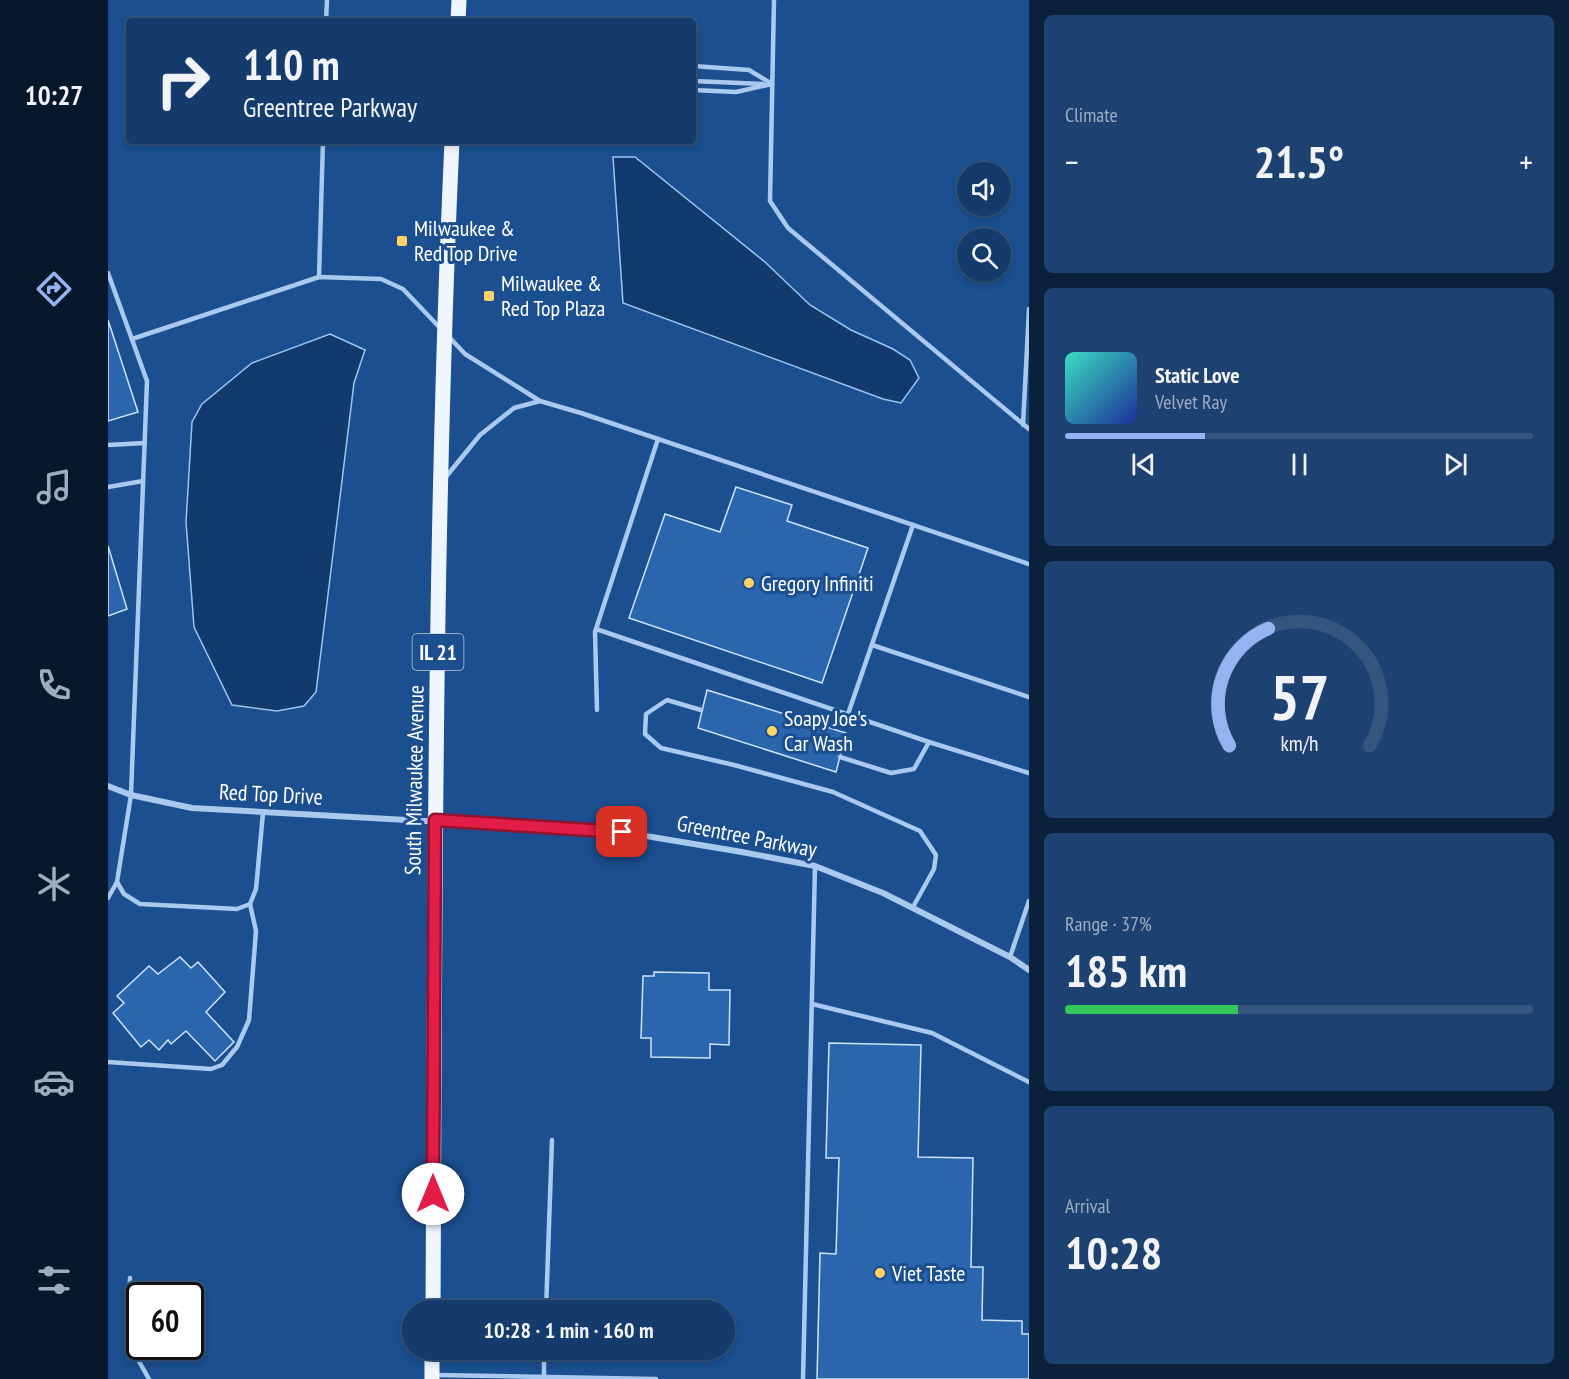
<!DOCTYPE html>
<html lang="en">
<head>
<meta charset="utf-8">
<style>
  body { margin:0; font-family:"PT Sans Narrow",sans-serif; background:#1d4271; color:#f1f3f6; height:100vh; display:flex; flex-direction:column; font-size:22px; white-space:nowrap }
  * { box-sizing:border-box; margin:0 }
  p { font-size:20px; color:#9dadc1 }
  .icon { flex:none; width:33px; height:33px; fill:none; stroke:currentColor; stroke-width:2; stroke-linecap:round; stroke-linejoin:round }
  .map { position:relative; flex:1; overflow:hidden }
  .sheet { display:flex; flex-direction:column; gap:15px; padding:15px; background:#0b203b; width:540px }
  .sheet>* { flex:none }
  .top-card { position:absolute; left:18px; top:18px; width:570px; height:126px; border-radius:6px; box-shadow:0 3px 9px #0003,0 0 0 2px #33557e; background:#143b6b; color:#f1f3f6; overflow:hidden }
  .controls { position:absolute; left:849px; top:162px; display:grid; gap:12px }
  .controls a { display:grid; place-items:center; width:54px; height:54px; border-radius:50%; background:#143b6b; box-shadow:0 3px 9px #0003,0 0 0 2px #33557e; font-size:30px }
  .speed { position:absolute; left:18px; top:1282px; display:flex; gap:12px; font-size:30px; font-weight:700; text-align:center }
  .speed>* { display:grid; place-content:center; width:78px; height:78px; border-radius:50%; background:#143b6b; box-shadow:0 3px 9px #0003,0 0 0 2px #33557e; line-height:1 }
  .speed .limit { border:3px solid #111; border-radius:9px; background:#fff; color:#111 }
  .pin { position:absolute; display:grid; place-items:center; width:51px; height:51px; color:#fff; margin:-26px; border-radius:12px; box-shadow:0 3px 9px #0006 }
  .me { position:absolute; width:66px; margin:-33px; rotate:0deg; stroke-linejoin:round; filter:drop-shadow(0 0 4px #0008) }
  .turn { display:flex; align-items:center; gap:21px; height:126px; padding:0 18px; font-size:27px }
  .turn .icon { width:78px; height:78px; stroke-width:2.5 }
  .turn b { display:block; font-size:42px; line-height:51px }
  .big { font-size:45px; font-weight:600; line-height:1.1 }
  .sheet .widget { flex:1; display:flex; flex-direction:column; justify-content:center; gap:9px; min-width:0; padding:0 21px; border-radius:9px; background:#1d4271 }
  .sheet .dial { align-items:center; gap:0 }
  .dial svg { height:156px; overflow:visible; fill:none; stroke:#33557e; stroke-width:7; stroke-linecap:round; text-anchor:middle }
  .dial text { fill:#f1f3f6; stroke:none }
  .song { display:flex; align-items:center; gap:18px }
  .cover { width:72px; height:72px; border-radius:9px; background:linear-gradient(135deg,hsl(170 70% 55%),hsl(230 70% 35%)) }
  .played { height:6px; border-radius:3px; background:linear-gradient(90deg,#95b2f1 30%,#33557e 30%) }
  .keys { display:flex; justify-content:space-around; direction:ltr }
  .heat { display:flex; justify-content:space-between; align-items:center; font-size:33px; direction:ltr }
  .charge { height:9px; border-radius:4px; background:linear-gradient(90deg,#34c759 37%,#33557e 0) }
  .trip { position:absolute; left:294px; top:1300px; width:333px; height:60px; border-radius:30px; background:#143b6b; box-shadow:0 3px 9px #0003,0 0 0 2px #33557e; font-weight:600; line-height:60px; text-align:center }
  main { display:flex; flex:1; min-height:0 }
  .tabs { display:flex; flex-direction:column; width:108px; justify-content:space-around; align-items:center; background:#08182b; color:#9dadc1 }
  .tabs .icon { width:42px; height:42px }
  .tabs .selected { color:#95b2f1 }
  .tabs b { font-size:27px; color:#f1f3f6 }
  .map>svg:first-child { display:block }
  .water { fill:#123a6d; stroke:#9cc4f0; stroke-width:1.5 }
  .building { fill:#2a66ad; stroke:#cfe3fa; stroke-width:1.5 }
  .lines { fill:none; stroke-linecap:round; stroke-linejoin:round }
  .lane { stroke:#a9c9ee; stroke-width:4.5 }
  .street { stroke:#a9c9ee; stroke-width:6 }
  .primary { stroke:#f0f6ff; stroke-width:15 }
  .route-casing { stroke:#92132f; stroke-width:15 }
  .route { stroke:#e11d48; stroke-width:10 }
  .poi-dot { fill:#ffd166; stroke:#1b4f8f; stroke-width:2 }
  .labels { text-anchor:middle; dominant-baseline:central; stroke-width:6; stroke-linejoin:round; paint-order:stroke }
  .shield { fill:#1b4f8f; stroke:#bbcadd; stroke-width:1.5 }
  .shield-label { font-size:21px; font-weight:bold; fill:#fff }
  .poi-label { font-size:22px; fill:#fff; stroke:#1b4f8f; text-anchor:start }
  .street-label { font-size:22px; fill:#fff; stroke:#1b4f8f }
</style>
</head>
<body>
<main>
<nav class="tabs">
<b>10:27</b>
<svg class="icon selected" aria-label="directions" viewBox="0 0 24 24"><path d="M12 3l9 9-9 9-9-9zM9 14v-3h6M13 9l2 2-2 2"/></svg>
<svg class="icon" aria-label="music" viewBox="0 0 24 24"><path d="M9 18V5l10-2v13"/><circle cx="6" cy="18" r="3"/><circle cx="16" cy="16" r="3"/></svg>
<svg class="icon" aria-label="phone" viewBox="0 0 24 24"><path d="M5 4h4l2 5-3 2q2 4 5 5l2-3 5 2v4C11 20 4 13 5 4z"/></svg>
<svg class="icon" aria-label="climate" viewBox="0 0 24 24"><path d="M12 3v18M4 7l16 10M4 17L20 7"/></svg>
<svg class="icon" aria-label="car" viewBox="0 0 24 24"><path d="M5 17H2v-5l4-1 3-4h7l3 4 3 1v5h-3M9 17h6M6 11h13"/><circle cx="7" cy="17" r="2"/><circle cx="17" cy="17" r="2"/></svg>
<svg class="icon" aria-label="filters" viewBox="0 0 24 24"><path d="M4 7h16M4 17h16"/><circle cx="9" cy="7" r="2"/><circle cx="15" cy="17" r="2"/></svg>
</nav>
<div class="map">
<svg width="921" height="1379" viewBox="0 0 921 1379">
  <rect width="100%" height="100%" fill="#1b4f8f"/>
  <g class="water">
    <polygon points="505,157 527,157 657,262 702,305 743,330 785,349 802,360 811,378 793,403 775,399 515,303"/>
    <polygon points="222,334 257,350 246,383 208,692 196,706 169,711 124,705 86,627 78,522 84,422 94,404 144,363"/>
  </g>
  <g class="building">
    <polygon points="0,320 30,412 0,421"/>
    <polygon points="628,487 684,505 679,521 760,548 714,683 521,618 557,514 612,532"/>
    <polygon points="0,546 19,609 0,616"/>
    <polygon points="599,690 738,733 728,772 590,728"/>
    <polygon points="72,957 83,968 90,962 117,992 98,1012 126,1042 107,1061 78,1031 63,1044 60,1040 51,1050 41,1040 33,1047 5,1013 16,1003 9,996 41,966 50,974"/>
    <polygon points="546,972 601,973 601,990 622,990 621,1045 602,1044 602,1058 543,1057 543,1038 533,1038 535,976 546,976"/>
    <polygon points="721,1043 813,1045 810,1157 865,1158 863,1267 875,1267 874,1320 914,1321 914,1334 921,1334 921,1379 709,1379 712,1253 728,1254 731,1158 718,1158"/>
  </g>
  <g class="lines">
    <g class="lane">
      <polyline points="666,0 662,201 680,228 921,429"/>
      <polyline points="218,21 219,0"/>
      <polyline points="585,66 641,70 664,84"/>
      <polyline points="585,81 655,84"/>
      <polyline points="585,90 628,92 664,84"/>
      <polyline points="0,273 39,381 23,795 9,882 16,894 32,904 129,909 142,904 148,889 155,813"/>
      <polyline points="211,277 215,141"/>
      <polyline points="342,338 357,354 432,401 473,413 921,564"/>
      <polyline points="24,339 211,277 273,279 295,289 334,330"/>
      <polyline points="915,425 921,309"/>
      <polyline points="0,445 37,443"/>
      <polyline points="337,478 372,435 406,408 432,401"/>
      <polyline points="0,487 35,481"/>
      <polyline points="488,629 821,742"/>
      <polyline points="764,645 921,697"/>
      <polyline points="489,710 487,632 550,439"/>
      <polyline points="593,710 559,700 538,714 537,734 553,748 626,765 725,792 812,831 828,855 826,869 805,907"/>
      <polyline points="740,714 805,525"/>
      <polyline points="732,757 783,773 806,769 821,742 921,773"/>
      <polyline points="0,898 9,882"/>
      <polyline points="902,957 921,901"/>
      <polyline points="704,1004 824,1033 921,1082"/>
      <polyline points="0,1062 103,1069 114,1065 129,1047 141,1020 148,931 142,904"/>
      <polyline points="22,1278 20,1342 41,1379"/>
      <polyline points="438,1311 444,1140"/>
      <polyline points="327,1375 548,1379"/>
      <polyline points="436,1377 436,1350"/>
      <polyline points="695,1379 707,866"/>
    </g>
    <polyline class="street" points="0,786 23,795 84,808 514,832 634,852 707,866 775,893 902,957 921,970"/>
    <g class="primary">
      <polyline points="350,21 351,0"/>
      <path d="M325,1311c2,-390 1,-780 19,-1170"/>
      <polyline points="324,1379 324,1350"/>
    </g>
  </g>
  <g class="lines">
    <defs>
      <polyline id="route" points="325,1194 327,820 514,832"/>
    </defs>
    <use href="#route" class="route-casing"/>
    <use href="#route" class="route"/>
  </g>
  <g class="poi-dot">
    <rect x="288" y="235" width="12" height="12" rx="3"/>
    <rect x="375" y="290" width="12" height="12" rx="3"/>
    <circle cx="641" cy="583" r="6"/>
    <circle cx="664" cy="731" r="6"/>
    <circle cx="772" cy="1273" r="6"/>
  </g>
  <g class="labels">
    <rect class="shield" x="304.5" y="634" width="51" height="36" rx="4.5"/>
    <g class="shield-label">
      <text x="330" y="652">IL 21</text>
    </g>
    <g class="poi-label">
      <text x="306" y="228">Milwaukee &amp;<tspan x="306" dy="25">Red Top Drive</tspan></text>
      <text x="393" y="283">Milwaukee &amp;<tspan x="393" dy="25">Red Top Plaza</tspan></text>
      <text x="653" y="583">Gregory Infiniti</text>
      <text x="676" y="718">Soapy Joe's<tspan x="676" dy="25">Car Wash</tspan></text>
      <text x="784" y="1273">Viet Taste</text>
    </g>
    <g class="street-label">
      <text transform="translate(306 780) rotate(-89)">South Milwaukee Avenue</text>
      <text transform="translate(163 794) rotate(3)">Red Top Drive</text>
      <text transform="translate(639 836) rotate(11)">Greentree Parkway</text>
    </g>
  </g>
</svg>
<div class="controls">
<a><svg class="icon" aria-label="sound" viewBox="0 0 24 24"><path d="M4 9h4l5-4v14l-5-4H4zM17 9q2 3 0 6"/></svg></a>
<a><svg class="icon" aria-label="search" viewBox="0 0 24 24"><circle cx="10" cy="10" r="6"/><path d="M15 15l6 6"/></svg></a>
</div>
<div class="speed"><div class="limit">60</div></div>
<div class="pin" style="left:514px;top:832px;background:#d93025"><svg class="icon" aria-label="arrive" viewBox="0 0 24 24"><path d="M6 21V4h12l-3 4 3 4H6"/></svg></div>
<svg class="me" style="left:325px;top:1194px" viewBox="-20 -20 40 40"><circle r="19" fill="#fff"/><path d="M0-13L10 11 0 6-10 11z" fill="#e11d48"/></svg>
<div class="trip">10:28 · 1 min · 160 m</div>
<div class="top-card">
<div class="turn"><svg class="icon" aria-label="right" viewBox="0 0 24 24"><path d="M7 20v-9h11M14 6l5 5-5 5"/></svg><div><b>110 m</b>Greentree Parkway</div></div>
</div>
</div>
<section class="sheet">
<div class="widget"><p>Climate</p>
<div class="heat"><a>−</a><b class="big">21.5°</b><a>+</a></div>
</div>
<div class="widget">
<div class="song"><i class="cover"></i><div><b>Static Love</b><p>Velvet Ray</p></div></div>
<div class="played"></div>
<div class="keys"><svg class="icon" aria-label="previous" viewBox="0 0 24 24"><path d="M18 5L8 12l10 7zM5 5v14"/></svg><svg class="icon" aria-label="pause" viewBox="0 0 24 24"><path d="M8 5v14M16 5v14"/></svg><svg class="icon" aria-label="next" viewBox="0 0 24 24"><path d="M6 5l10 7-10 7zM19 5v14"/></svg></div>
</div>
<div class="widget dial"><svg viewBox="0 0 100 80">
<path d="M14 69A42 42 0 1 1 86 69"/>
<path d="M14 69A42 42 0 0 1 34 9" stroke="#95b2f1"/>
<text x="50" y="56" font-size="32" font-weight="700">57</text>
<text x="50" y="72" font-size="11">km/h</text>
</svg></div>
<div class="widget"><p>Range · 37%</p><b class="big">185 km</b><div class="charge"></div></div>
<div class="widget"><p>Arrival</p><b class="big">10:28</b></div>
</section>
</main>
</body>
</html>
